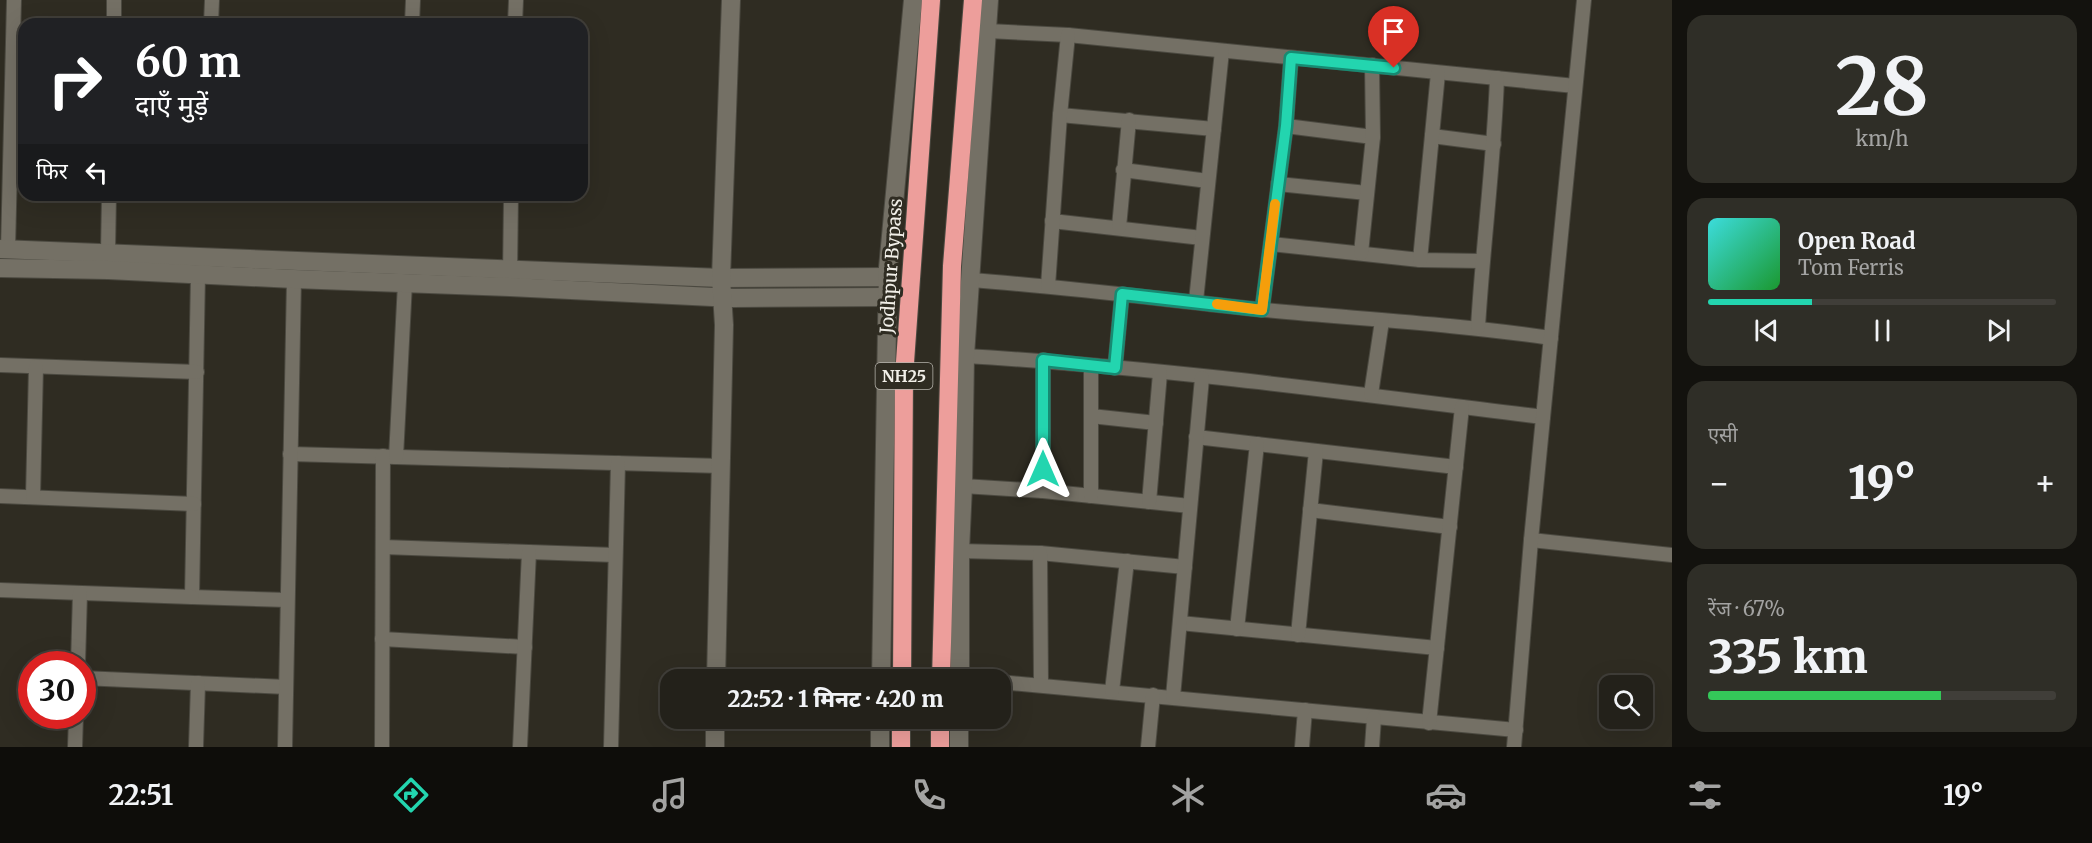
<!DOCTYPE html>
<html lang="hi">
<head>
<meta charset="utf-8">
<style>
  body { margin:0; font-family:Merriweather,"Noto Sans Devanagari",serif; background:#2f2e27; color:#f1f3f6; height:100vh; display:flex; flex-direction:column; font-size:22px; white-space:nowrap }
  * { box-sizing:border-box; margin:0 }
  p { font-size:20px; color:#a3a3a2 }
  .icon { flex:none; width:33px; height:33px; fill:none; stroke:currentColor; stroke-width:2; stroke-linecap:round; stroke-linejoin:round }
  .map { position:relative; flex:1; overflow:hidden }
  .drawer { display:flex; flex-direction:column; gap:15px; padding:15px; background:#13120e; width:420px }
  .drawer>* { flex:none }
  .banner { position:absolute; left:18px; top:18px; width:570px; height:183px; border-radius:18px; box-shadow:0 6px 24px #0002,0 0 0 2px #403e39; background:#202124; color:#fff; overflow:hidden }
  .buttons { position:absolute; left:1599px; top:675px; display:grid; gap:12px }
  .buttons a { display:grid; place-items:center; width:54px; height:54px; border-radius:12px; background:#23211a; box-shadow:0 6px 24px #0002,0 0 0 2px #403e39; font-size:30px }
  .speed { position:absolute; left:18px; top:651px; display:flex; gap:12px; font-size:30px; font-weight:700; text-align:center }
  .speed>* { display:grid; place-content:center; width:78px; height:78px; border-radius:50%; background:#23211a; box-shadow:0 6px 24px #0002,0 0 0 2px #403e39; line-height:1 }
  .speed .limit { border:9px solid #d22; background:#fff; color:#111 }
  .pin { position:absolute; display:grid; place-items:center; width:51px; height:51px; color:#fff; margin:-62px -26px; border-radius:50% 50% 50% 0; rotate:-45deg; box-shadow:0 0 6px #0007 }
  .pin .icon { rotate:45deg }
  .me { position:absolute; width:66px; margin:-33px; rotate:0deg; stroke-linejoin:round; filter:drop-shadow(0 0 4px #0008) }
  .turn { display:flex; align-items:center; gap:21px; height:126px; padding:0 18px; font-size:27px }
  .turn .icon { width:78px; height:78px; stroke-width:2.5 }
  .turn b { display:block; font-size:42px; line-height:51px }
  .then { display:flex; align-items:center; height:57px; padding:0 18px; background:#0003; gap:12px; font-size:22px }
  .big { font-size:45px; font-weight:800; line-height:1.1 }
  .drawer .widget { flex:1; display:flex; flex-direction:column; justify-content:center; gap:9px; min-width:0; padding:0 21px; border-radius:18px; background:#2f2e27 }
  .drawer .dial { align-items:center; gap:0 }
  .dial b { font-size:78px; line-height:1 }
  .song { display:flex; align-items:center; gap:18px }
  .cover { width:72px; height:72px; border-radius:9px; background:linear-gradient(135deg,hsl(180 70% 55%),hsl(130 70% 35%)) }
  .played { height:6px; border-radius:3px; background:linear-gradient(90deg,#23d5af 30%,#403e39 30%) }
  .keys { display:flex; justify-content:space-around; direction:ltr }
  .heat { display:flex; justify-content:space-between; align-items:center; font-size:33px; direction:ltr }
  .charge { height:9px; border-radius:4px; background:linear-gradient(90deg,#34c759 67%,#403e39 0) }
  .trip { position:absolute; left:660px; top:669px; width:351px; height:60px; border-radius:18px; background:#23211a; box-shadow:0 6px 24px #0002,0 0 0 2px #403e39; font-weight:800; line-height:60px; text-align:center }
  .menu { display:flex; height:96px; justify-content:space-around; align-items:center; background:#0e0d0a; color:#a3a3a2 }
  .menu .icon { width:42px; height:42px }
  .menu .selected { color:#23d5af }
  .menu b { font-size:27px; color:#f1f3f6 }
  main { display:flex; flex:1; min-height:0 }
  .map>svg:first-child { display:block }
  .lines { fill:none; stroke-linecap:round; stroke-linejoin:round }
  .street-casing { stroke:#4b4940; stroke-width:16 }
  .secondary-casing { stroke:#4b4940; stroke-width:20 }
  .highway-casing { stroke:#4b4940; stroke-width:20 }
  .street { stroke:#747065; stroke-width:14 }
  .secondary { stroke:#747065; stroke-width:18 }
  .highway { stroke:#ed9e9b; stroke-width:18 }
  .route-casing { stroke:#178a72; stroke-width:15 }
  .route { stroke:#23d5af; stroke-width:10 }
  .slow { stroke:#f59e0b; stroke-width:10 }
  .labels { text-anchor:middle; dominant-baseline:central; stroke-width:6; stroke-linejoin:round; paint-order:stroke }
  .shield { fill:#2f2c22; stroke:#b7b4ad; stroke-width:1.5 }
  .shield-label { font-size:16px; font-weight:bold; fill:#f1efe8 }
  .street-label { font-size:18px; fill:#f1efe8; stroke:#2f2c22 }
</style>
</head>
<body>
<main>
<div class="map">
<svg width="1672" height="747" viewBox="0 0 1672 747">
  <rect width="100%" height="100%" fill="#2f2c22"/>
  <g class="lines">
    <defs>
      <g id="street">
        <polyline points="114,24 114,0"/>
        <polyline points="211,24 212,0"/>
        <polyline points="412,24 413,0"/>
        <polyline points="515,24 516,0"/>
        <polyline points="988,31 1068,35 1575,86"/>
        <polyline points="1060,115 1214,129"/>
        <polyline points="1286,126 1373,137"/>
        <polyline points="1432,136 1494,144"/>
        <polyline points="1123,170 1208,181"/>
        <polyline points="1278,184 1367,193"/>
        <polyline points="1052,221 1202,238"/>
        <polyline points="1119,227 1129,120"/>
        <polyline points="1271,244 1420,260 1482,261"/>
        <polyline points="8,249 14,0"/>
        <polyline points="108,252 109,195"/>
        <polyline points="1361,253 1373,137 1372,65"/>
        <polyline points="1420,260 1438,73"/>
        <polyline points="198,274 192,597 287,600"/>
        <polyline points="510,277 511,195"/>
        <path d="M970,280c99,7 197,20 295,30 95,9 191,14 286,28"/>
        <polyline points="1048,286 1060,115 1068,35"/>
        <polyline points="1196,301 1222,51"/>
        <polyline points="1262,310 1286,126 1291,58"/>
        <path d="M1478,327c5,-83 16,-166 19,-249"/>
        <path d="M965,356c193,11 386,37 578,61"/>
        <polyline points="1043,360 1043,491"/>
        <polyline points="0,365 197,372"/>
        <polyline points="1115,368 1122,294"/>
        <polyline points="1371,394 1382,321"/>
        <polyline points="1091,416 1156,423"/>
        <polyline points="1196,437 1456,467"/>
        <polyline points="290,454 721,466"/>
        <polyline points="396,457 405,283"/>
        <polyline points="963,486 1043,491 1190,506"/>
        <polyline points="0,496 194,504"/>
        <polyline points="1091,496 1091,366"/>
        <polyline points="33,497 36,367"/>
        <polyline points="1149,502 1160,373"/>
        <polyline points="1310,510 1450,527"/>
        <polyline points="1531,540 1672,555"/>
        <polyline points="383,547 615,555"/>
        <polyline points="960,551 1040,553 1185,567"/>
        <polyline points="1040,553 1041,684"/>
        <polyline points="0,590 192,597"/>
        <polyline points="1180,623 1437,648"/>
        <polyline points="1237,629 1257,444"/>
        <polyline points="1298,635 1316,451"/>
        <polyline points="382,639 525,647"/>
        <polyline points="78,664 80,593"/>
        <polyline points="82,678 286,687"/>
        <polyline points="1000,682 1516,730"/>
        <polyline points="1112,691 1127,561"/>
        <polyline points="1173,697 1202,378"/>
        <polyline points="1429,723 1462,407"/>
        <polyline points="75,747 76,716"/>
        <polyline points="196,747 198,683"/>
        <polyline points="285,747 294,279"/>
        <polyline points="382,747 383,456"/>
        <polyline points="520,747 529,552"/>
        <polyline points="611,747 618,463"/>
        <polyline points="1148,747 1153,695"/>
        <polyline points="1302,747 1305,710"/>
        <polyline points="1372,747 1374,718"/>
        <polyline points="1514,747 1531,540 1584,0"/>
      </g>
      <g id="secondary">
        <polyline points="0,249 721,278 888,277"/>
        <polyline points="0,268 108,270 294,279 510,287 733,298 887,297"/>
        <polyline points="716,680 724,325 721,278 731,0"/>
        <polyline points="881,680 888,268 913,0"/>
        <polyline points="960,680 960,551 963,486 965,356 989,0"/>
        <polyline points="715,747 715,718"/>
        <polyline points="880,747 880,718"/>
        <polyline points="959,747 959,718"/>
      </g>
      <g id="highway">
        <polyline points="902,680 904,376 931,0"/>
        <polyline points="941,680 952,266 973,0"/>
        <polyline points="901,747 901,718"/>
        <polyline points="940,747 940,718"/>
      </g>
    </defs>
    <use href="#street" class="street-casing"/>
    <use href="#secondary" class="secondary-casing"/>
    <use href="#highway" class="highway-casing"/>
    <use href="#street" class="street"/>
    <use href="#secondary" class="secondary"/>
    <use href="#highway" class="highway"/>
  </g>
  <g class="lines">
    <defs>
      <polyline id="route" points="1043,469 1043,360 1115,368 1122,294 1262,310 1286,126 1291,58 1394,68"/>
    </defs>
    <use href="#route" class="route-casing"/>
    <use href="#route" class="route"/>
    <polyline class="slow" points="1217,304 1262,310 1275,204"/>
  </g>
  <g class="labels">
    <rect class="shield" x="875.5" y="363" width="57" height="26" rx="4.5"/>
    <g class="shield-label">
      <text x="904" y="376">NH25</text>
    </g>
    <g class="street-label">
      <text transform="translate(891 266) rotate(-86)">Jodhpur Bypass</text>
    </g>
  </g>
</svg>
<div class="buttons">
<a><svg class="icon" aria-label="search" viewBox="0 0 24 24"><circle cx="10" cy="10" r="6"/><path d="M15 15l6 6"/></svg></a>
</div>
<div class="speed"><div class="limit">30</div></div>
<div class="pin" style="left:1394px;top:68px;background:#d93025"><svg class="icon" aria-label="arrive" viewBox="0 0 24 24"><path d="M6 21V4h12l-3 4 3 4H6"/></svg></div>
<svg class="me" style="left:1043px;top:469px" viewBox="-20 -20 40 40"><path d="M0-17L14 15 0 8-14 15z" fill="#23d5af" stroke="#fff" stroke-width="4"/></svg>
<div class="trip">22:52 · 1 मिनट · 420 m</div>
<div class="banner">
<div class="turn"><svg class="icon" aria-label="right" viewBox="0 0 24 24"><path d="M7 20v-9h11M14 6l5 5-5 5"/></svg><div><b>60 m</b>दाएँ मुड़ें</div></div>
<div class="then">फिर<svg class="icon" aria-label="left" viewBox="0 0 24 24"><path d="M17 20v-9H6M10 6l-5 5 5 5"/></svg></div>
</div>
</div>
<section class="drawer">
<div class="widget dial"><b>28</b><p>km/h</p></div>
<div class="widget">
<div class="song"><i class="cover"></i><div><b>Open Road</b><p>Tom Ferris</p></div></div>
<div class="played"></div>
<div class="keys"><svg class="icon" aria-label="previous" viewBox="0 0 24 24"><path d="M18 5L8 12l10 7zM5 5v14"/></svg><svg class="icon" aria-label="pause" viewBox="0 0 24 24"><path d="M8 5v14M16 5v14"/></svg><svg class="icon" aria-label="next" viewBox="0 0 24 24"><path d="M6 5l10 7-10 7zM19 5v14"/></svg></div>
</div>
<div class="widget"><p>एसी</p>
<div class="heat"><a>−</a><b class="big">19°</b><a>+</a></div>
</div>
<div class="widget"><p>रेंज · 67%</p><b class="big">335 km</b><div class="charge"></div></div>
</section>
</main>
<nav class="menu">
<b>22:51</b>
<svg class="icon selected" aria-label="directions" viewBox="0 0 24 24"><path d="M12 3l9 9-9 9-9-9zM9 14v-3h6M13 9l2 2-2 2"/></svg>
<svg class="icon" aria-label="music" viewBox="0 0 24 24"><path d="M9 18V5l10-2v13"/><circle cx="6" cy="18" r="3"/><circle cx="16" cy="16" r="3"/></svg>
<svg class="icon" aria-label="phone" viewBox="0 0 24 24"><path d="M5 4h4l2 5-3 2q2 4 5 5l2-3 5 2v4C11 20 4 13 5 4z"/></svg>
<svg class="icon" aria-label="climate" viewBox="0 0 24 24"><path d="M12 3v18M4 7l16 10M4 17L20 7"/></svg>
<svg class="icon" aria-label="car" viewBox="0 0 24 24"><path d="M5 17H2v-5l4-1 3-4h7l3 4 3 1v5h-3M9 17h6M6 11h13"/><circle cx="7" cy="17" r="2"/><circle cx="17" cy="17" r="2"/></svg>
<svg class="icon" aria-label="filters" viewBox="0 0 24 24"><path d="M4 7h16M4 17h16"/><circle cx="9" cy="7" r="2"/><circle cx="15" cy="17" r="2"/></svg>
<b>19°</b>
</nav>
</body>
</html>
